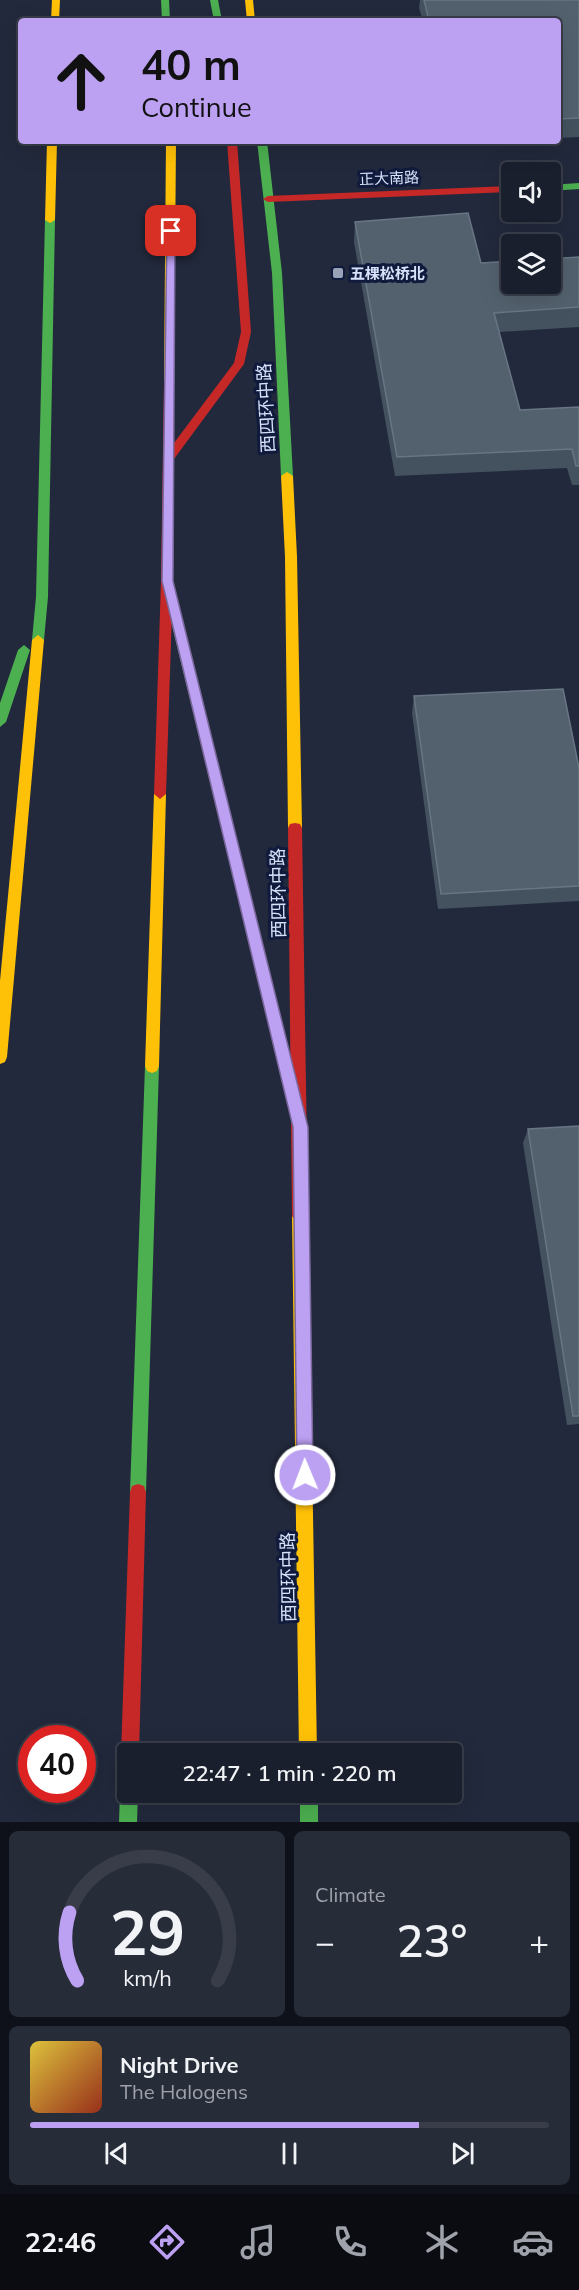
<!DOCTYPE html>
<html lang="en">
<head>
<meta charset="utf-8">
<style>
  body { margin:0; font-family:Mulish,"Noto Sans SC",sans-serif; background:#272c39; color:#f1f3f6; height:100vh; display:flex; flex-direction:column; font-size:22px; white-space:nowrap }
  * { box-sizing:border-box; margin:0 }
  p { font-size:20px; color:#9fa2aa }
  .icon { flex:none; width:33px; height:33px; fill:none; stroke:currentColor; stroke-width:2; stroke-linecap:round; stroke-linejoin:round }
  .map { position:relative; height:1822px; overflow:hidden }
  .sheet { display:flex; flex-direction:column; gap:9px; padding:9px; background:#0e1119; flex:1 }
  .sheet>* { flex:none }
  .guide { position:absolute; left:18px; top:18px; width:543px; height:126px; border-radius:6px; box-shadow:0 6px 24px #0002,0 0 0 2px #383d49; background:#bca0f2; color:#111; overflow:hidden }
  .fabs { position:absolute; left:501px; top:162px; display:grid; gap:12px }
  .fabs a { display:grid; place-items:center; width:60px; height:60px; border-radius:6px; background:#1a1f2d; box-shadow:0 6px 24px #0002,0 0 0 2px #383d49; font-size:30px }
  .speed { position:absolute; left:18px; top:1725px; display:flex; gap:12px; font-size:30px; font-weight:700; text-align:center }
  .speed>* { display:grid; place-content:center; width:78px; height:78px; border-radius:50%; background:#1a1f2d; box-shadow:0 6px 24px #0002,0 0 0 2px #383d49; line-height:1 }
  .speed .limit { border:9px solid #d22; background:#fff; color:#111 }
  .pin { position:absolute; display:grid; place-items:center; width:51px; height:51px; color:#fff; margin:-26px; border-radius:12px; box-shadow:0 3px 9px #0006 }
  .me { position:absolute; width:66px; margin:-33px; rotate:359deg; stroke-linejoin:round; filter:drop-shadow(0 0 4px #0008) }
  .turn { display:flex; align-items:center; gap:21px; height:126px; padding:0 24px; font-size:27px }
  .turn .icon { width:78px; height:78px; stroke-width:2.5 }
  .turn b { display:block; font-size:42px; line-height:51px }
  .big { font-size:45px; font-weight:600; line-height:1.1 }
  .sheet .widget { flex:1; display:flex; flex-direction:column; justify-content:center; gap:9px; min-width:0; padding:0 21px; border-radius:9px; background:#272c39 }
  .sheet .dial { align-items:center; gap:0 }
  .dial svg { height:156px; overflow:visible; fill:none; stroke:#383d49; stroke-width:7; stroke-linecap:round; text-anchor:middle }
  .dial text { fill:#f1f3f6; stroke:none }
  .song { display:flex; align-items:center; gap:18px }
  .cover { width:72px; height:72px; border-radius:9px; background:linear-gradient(135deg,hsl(50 70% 55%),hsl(10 70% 35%)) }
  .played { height:6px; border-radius:3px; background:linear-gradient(90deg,#bca0f2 75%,#383d49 75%) }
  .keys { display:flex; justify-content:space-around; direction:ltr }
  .heat { display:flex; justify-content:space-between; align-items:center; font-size:33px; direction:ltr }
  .sheet .tiles { flex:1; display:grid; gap:9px; grid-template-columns:1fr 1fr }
  .widget:last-child { grid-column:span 2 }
  .trip { position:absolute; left:117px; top:1743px; width:345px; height:60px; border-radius:6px; background:#1a1f2d; box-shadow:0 6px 24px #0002,0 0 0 2px #383d49; font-weight:600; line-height:60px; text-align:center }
  .menu { display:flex; height:96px; justify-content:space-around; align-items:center; background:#0a0c12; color:#9fa2aa }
  .menu .icon { width:42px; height:42px }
  .menu .current { color:#bca0f2 }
  .menu b { font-size:27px; color:#f1f3f6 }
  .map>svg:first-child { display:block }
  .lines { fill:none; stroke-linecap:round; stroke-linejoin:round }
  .fast { fill:#4caf50; fill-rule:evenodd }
  .slow { fill:#ffc107; fill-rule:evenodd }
  .jam { fill:#c62828; fill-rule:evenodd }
  .wall { fill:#43525e }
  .building { fill:#53616e; stroke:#687584; stroke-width:1.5 }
  .route { fill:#bca0f2; stroke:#7a689d; stroke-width:1.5 }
  .poi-dot { fill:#98a1b7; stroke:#0f1a3c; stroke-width:2 }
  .labels { text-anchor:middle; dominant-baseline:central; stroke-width:6; stroke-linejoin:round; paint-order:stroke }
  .far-street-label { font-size:15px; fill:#d7e1f9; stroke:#0f1a3c }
  .far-poi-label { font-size:15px; font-weight:bold; fill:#d7e1f9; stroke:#0f1a3c; text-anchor:start }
  .street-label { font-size:18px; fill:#d7e1f9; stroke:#0f1a3c }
</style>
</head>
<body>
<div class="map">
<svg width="579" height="1822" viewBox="0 0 579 1822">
  <rect width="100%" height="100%" fill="#22293c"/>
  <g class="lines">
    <g class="fast">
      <polygon points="161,0 169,0 170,21 162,21"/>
      <polygon points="210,0 218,0 222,21 214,21"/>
      <polygon points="257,141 267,141 282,273 293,476 287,480 281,476 272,273"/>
      <polygon points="579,183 579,189 550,191 550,185"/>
      <polygon points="50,217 55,220 48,597 44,640 38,645 32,640 36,597 45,220"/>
      <polygon points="177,617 183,621 308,1127 306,1132 301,1134 296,1132 294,1127 171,621"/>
      <polygon points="24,645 30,650 6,722 0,727 0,703 18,650"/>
      <polygon points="152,1059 157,1061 159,1066 146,1492 144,1498 138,1500 132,1498 130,1492 145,1066 147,1061"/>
      <polygon points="128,1783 128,1792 138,1792 137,1822 119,1822 120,1792 122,1785"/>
      <rect x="300" y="1792" width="18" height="30"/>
    </g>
    <g class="slow">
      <polygon points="52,0 60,0 59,21 51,21"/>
      <polygon points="245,0 253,0 255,21 247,21"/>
      <polygon points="47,141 57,141 55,220 50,223 45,220"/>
      <polygon points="166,141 176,141 174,382 169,386 164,382"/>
      <polygon points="287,472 293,476 297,557 302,828 300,832 290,832 288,828 285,557 281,476"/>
      <polygon points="38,635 44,640 7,1057 5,1062 0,1064 0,981 32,640"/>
      <polygon points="160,789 166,794 159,1066 157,1071 152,1073 147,1071 145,1066 154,794"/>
      <polygon points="300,1209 305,1211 308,1216 317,1754 299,1754 292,1216 295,1211"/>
    </g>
    <g class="jam">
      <polygon points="227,141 237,141 251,332 244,364 174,459 173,581 166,794 160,799 154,794 161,581 164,382 169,378 174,382 174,443 234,363 241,332"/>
      <polygon points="512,186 512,192 268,202 263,199 268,196"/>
      <polygon points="295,823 300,824 302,828 308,1216 305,1221 300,1223 295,1221 292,1216 288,828 290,824"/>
      <polygon points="138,1484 144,1486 146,1492 139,1754 128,1754 128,1762 124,1760 121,1754 130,1492 132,1486"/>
    </g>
  </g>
  <g class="wall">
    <polygon points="420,0 579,0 579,137 558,138 558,21 423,21 419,8"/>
    <polygon points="453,141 509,141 454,144"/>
    <polygon points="355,222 481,263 579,257 579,327 499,332 520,410 579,407 579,485 572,485 567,468 395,476 354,242"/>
    <polygon points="414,696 579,768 579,901 438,909 412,713"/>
    <polygon points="579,1126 579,1424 567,1425 523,1143 528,1129"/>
  </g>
  <g class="building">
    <polygon points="424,0 579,0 579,118 558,119 558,21 429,21"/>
    <polygon points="468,213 481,263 512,261 512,284 550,284 550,259 579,257 579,307 494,313 520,410 579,407 579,466 576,466 572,449 397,457 355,222"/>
    <polygon points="563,689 579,768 579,886 441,894 414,696"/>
    <polygon points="579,1126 579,1416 573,1416 528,1129"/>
  </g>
  <polygon class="route" points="167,229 175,231 173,581 308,1127 313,1475 311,1481 305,1483 299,1481 297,1475 293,1127 162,581"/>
  <rect class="poi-dot" x="332" y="267" width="12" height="12" rx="3"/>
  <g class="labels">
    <g class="far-street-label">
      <text transform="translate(389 178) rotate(-2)">正大南路</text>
    </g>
    <g class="far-poi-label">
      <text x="350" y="273">五棵松桥北</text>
    </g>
    <g class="street-label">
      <text transform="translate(266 408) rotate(-93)">西四环中路</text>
      <text transform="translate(278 893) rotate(-91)">西四环中路</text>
      <text transform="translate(288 1577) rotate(-91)">西四环中路</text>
    </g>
  </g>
</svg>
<div class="fabs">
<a><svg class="icon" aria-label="sound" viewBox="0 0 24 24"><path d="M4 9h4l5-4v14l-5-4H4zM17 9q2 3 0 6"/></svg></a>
<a><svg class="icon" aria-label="layers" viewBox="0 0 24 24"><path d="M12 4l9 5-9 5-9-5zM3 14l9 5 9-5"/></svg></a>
</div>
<div class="speed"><div class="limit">40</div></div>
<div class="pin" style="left:171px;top:231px;background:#d93025"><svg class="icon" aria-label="arrive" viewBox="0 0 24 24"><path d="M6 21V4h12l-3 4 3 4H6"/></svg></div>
<svg class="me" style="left:305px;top:1475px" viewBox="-20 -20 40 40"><circle r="17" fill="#bca0f2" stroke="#fff" stroke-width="3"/><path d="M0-11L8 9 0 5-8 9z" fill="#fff"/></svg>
<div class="trip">22:47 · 1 min · 220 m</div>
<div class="guide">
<div class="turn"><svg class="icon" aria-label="ahead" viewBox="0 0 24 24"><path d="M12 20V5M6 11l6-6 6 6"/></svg><div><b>40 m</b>Continue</div></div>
</div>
</div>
<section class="sheet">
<div class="tiles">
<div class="widget dial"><svg viewBox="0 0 100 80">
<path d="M14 69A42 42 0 1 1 86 69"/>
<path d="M14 69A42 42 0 0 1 10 34" stroke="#bca0f2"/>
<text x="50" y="56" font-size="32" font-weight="700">29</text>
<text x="50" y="72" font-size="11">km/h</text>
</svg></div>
<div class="widget"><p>Climate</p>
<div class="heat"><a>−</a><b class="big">23°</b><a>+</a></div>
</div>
<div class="widget">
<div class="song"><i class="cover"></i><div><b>Night Drive</b><p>The Halogens</p></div></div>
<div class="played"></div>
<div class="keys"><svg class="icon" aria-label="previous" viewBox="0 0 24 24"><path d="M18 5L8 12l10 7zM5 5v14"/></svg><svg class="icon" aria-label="pause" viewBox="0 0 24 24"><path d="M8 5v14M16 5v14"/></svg><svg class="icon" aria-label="next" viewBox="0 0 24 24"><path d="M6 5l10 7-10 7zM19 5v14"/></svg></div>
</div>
</div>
</section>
<nav class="menu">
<b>22:46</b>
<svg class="icon current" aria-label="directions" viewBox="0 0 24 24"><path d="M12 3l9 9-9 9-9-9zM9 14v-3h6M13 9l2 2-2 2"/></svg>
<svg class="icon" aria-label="music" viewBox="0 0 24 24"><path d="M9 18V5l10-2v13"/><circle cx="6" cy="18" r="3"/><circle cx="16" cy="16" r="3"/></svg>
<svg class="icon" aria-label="phone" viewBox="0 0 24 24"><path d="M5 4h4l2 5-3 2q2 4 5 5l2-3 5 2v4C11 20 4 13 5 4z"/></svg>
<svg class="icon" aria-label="climate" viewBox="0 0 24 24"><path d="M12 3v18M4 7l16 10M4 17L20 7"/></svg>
<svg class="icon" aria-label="car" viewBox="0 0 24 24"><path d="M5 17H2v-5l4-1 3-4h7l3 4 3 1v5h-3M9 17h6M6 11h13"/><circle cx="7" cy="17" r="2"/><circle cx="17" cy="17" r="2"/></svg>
</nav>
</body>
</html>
